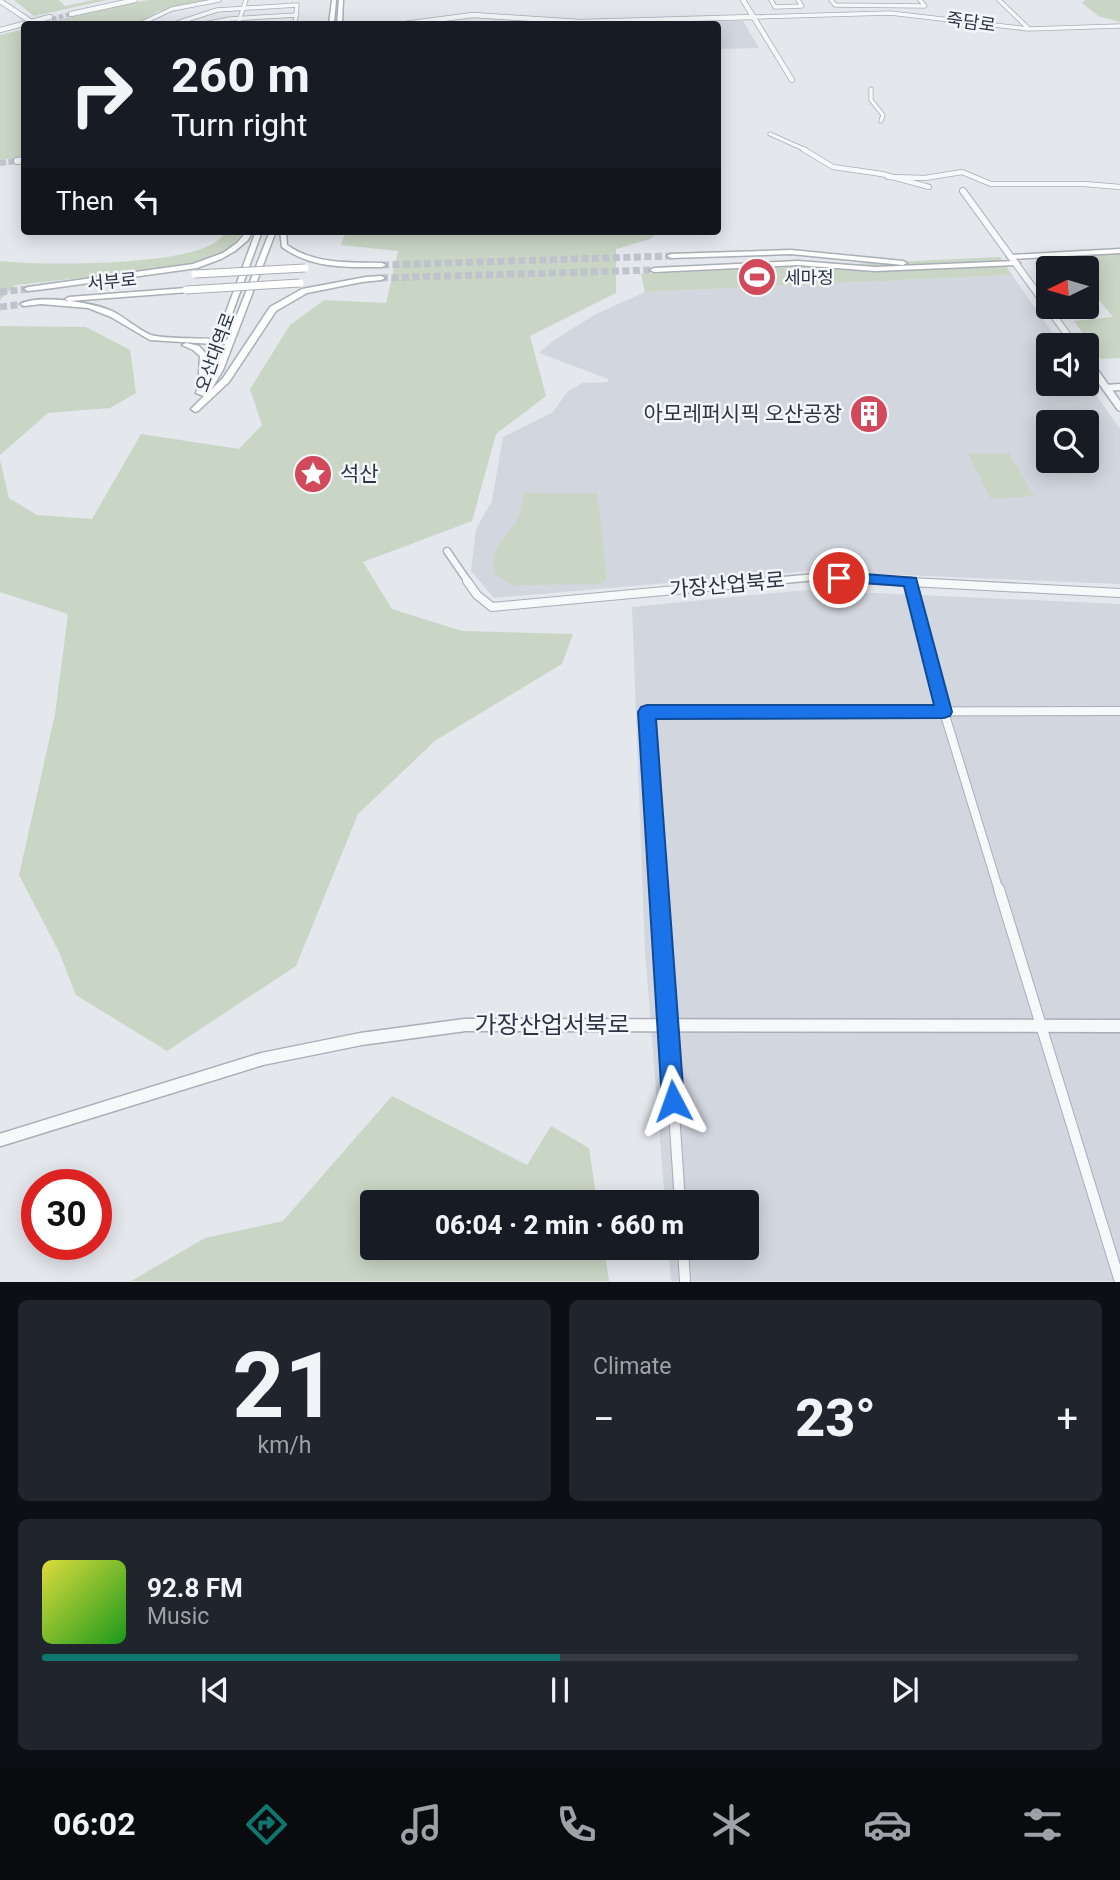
<!DOCTYPE html>
<html lang="en">
<head>
<meta charset="utf-8">
<style>
  body { margin:0; font-family:Roboto,"Noto Sans KR",sans-serif; background:#20242c; color:#f1f3f6; height:100vh; display:flex; flex-direction:column; font-size:26px; white-space:nowrap }
  * { box-sizing:border-box; margin:0 }
  p { font-size:23px; color:#9ea1a6 }
  .icon { flex:none; width:38px; height:38px; fill:none; stroke:currentColor; stroke-width:2; stroke-linecap:round; stroke-linejoin:round }
  .map { position:relative; height:1282px; overflow:hidden }
  .side { display:flex; flex-direction:column; gap:18px; padding:18px; background:#0d0f14; flex:1 }
  .side>* { flex:none }
  .hud { position:absolute; left:21px; top:21px; width:700px; height:214px; border-radius:7px; box-shadow:0 4px 18px #0003; background:#171b24; color:#f1f3f6; overflow:hidden }
  .needle { width:46px; rotate:265deg }
  .fabs { position:absolute; left:1036px; top:256px; display:grid; gap:14px }
  .fabs a { display:grid; place-items:center; width:63px; height:63px; border-radius:7px; background:#171b24; box-shadow:0 4px 18px #0003; font-size:35px }
  .speed { position:absolute; left:21px; top:1169px; display:flex; gap:14px; font-size:35px; font-weight:700; text-align:center }
  .speed>* { display:grid; place-content:center; width:91px; height:91px; border-radius:50%; background:#171b24; box-shadow:0 4px 18px #0003; line-height:1 }
  .speed .limit { border:10px solid #d22; background:#fff; color:#111 }
  .pin { position:absolute; display:grid; place-items:center; width:60px; height:60px; color:#fff; margin:-30px; border:4px solid #fff; border-radius:50%; box-shadow:0 2px 7px #0007 }
  .me { position:absolute; width:77px; margin:-38px; rotate:356deg; stroke-linejoin:round; filter:drop-shadow(0 0 5px #0008) }
  .turn { display:flex; align-items:center; gap:24px; height:147px; padding:0 35px; font-size:32px }
  .turn .icon { width:91px; height:91px; stroke-width:2.5 }
  .turn b { display:block; font-size:49px; line-height:60px }
  .then { display:flex; align-items:center; height:66px; padding:0 35px; background:#0003; gap:14px; font-size:26px }
  .big { font-size:52px; font-weight:800; line-height:1.1 }
  .side .card { flex:1; display:flex; flex-direction:column; justify-content:center; gap:10px; min-width:0; padding:0 24px; border-radius:10px; background:#20242c }
  .side .dial { align-items:center; gap:0 }
  .dial b { font-size:91px; line-height:1 }
  .song { display:flex; align-items:center; gap:21px }
  .cover { width:84px; height:84px; border-radius:10px; background:linear-gradient(135deg,hsl(60 70% 55%),hsl(120 70% 35%)) }
  .played { height:7px; border-radius:4px; background:linear-gradient(90deg,#0f766e 50%,#363941 50%) }
  .keys { display:flex; justify-content:space-around; direction:ltr }
  .heat { display:flex; justify-content:space-between; align-items:center; font-size:38px; direction:ltr }
  .side .tiles { flex:1; display:grid; gap:18px; grid-template-columns:1fr 1fr }
  .card:last-child { grid-column:span 2 }
  .trip { position:absolute; left:360px; top:1190px; width:399px; height:70px; border-radius:7px; background:#171b24; box-shadow:0 4px 18px #0003; font-weight:800; line-height:70px; text-align:center }
  .menu { display:flex; height:112px; justify-content:space-around; align-items:center; background:#090b0e; color:#9ea1a6 }
  .menu .icon { width:49px; height:49px }
  .menu .selected { color:#0f766e }
  .menu b { font-size:32px; color:#f1f3f6 }
  .map>svg:first-child { display:block }
  .built { fill:#d2d6de; fill-rule:evenodd }
  .green { fill:#c9d6c5 }
  .lines { fill:none; stroke-linecap:round; stroke-linejoin:round }
  .tertiary-tunnel-far1 { stroke:#bfc3cb; stroke-width:4.5; stroke-dasharray:4.5 2.5; stroke-linecap:butt }
  .tertiary-tunnel { stroke:#bfc3cb; stroke-width:6; stroke-dasharray:6 2.5; stroke-linecap:butt }
  .secondary-tunnel { stroke:#bfc3cb; stroke-width:7; stroke-dasharray:7 3.5; stroke-linecap:butt }
  .minor-far4-casing { stroke:#a9aeb7; stroke-width:5 }
  .minor-far3-casing { stroke:#a9aeb7; stroke-width:6 }
  .minor-far2-casing { stroke:#a9aeb7; stroke-width:9 }
  .minor-far1-casing { stroke:#a9aeb7; stroke-width:10 }
  .minor-casing { stroke:#a9aeb7; stroke-width:12 }
  .tertiary-far3-casing { stroke:#a9aeb7; stroke-width:6 }
  .tertiary-far2-casing { stroke:#a9aeb7; stroke-width:8 }
  .tertiary-far1-casing { stroke:#a9aeb7; stroke-width:10 }
  .tertiary-casing { stroke:#a9aeb7; stroke-width:15 }
  .secondary-casing { stroke:#a9aeb7; stroke-width:3 }
  .minor-far4 { stroke:#f7f8fa; stroke-width:3.5 }
  .minor-far3 { stroke:#f7f8fa; stroke-width:4.5 }
  .minor-far2 { stroke:#f7f8fa; stroke-width:6 }
  .minor-far1 { stroke:#f7f8fa; stroke-width:8 }
  .minor { stroke:#f7f8fa; stroke-width:10 }
  .tertiary-far3 { stroke:#f7f8fa; stroke-width:4.5 }
  .tertiary-far2 { stroke:#f7f8fa; stroke-width:6 }
  .tertiary-far1 { stroke:#f7f8fa; stroke-width:7 }
  .tertiary { stroke:#f7f8fa; stroke-width:12 }
  .secondary { fill:#fff; fill-rule:evenodd }
  .secondary-bridge-casing { stroke:#a9aeb7; stroke-width:9; stroke-linecap:butt }
  .secondary-bridge { stroke:#fff; stroke-width:7 }
  .route { fill:#1a73e8; stroke:#114b97; stroke-width:2 }
  .labels { text-anchor:middle; dominant-baseline:central; stroke-width:5; stroke-linejoin:round; paint-order:stroke }
  .far-street-label { font-size:18px; fill:#2b3445; stroke:#f4f6f9 }
  .far-poi-label { font-size:18px; fill:#2b3445; stroke:#f4f6f9; text-anchor:start }
  .poi-label { font-size:21px; fill:#2b3445; stroke:#f4f6f9; text-anchor:end }
  .street-label { font-size:21px; fill:#2b3445; stroke:#f4f6f9 }
  .near-street-label { font-size:24px; fill:#2b3445; stroke:#f4f6f9 }
</style>
</head>
<body>
<div class="map">
<svg width="1120" height="1282" viewBox="0 0 1120 1282">
  <rect width="100%" height="100%" fill="#e4e7ec"/>
  <g class="built">
    <polygon points="743,21 759,48 718,49 718,24 663,22"/>
    <path d="M1012,275l49,70h-13v38l39,-1 33,47v155l-313,-13 -313,27 -23,-27 5,-42 16,-28 11,-64 50,-25 15,-21 15,-8 25,-1v-3l-69,-26 14,-12 41,-26 51,-23zM1048,422h39v38h-39z"/>
    <polygon points="806,590 1120,604 1120,1281 671,1281 668,1248 747,1248 747,1202 665,1202 645,951 632,607"/>
  </g>
  <g class="green">
    <polygon points="14,0 59,0 65,6 93,0 107,0 34,16"/>
    <polygon points="148,0 210,0 159,11 137,24 41,24"/>
    <polygon points="1085,0 1120,0 1120,22 1098,16 1082,3"/>
    <polygon points="24,29 24,156 0,160 0,35"/>
    <path d="M227,231h17l-12,15 -11,7 -37,14 -169,18 -15,15v-39c46,5 165,4 206,-14 9,-3 15,-9 21,-16z"/>
    <polygon points="346,231 660,231 650,239 616,249 616,293 530,336 546,396 496,434 472,521 363,562 392,609 462,631 573,634 562,664 436,740 358,814 296,966 167,1051 76,995 59,952 19,875 55,714 68,614 0,592 0,460 9,498 37,515 92,519 141,434 239,449 262,425 250,389 290,325 324,300 386,303 398,251 341,245"/>
    <polygon points="1120,253 1120,358 1101,359 1074,321 1113,317 1087,285 1087,268 1072,267 1088,265 1036,267 1034,263 1039,259"/>
    <polygon points="1000,257 1012,275 645,292 641,274"/>
    <polygon points="0,326 86,327 130,350 136,393 110,408 48,413 0,455"/>
    <polygon points="1009,453 1034,496 991,499 968,454"/>
    <path d="M525,493h72l10,87 -7,4 -89,1 -16,-11c-6,-28 10,-34 22,-54 4,-7 5,-19 8,-27z"/>
    <polygon points="392,1096 527,1165 551,1126 589,1148 597,1202 373,1202 373,1248 604,1248 609,1281 131,1281 205,1238 283,1221"/>
  </g>
  <g class="lines">
    <polyline class="tertiary-tunnel-far1" points="52,19 71,14"/>
    <polyline class="tertiary-tunnel" points="0,163 17,161"/>
    <g class="secondary-tunnel">
      <polyline points="382,265 671,256"/>
      <polyline points="381,278 654,270"/>
      <polyline points="0,292 28,289"/>
      <polyline points="0,307 24,304"/>
    </g>
    <defs>
      <g id="minor-far4">
        <polyline points="771,0 775,7 802,6 798,0"/>
        <polyline points="831,0 835,5 925,6 920,0"/>
        <polyline points="999,0 1028,28"/>
        <polyline points="754,17 890,13 1028,29 1120,26"/>
        <polyline points="140,24 172,9 219,0"/>
        <polyline points="174,24 217,10 297,5 295,24"/>
        <polyline points="204,24 230,19 297,15"/>
        <polyline points="238,24 246,0"/>
        <polyline points="871,89 871,100 883,115 881,121"/>
        <polyline points="770,134 806,150"/>
      </g>
      <g id="minor-far3">
        <polyline points="803,149 833,167 882,174 929,187"/>
        <polyline points="888,177 925,178 962,172 991,184 1084,184 1120,187"/>
      </g>
      <g id="minor-far2">
        <polyline points="1106,388 1120,387"/>
        <polyline points="447,551 469,583"/>
        <polyline points="753,583 815,577 925,583"/>
      </g>
      <g id="minor-far1">
        <polyline points="467,581 477,595 492,607 772,581"/>
        <polyline points="892,581 1120,593"/>
        <polyline points="910,581 944,712 999,891"/>
        <polyline points="659,891 647,712 1120,711"/>
      </g>
      <g id="minor">
        <polyline points="659,889 680,1202"/>
        <polyline points="999,889 1120,1282"/>
        <polyline points="683,1248 685,1282"/>
      </g>
      <g id="tertiary-far3">
        <polyline points="743,0 792,80"/>
        <polyline points="0,1 33,23"/>
        <polyline points="71,14 135,0"/>
        <polyline points="404,24 473,15 580,22 754,17"/>
        <polyline points="0,30 50,17"/>
      </g>
      <g id="tertiary-far2">
        <polyline points="17,161 24,160"/>
        <polyline points="963,191 1072,341"/>
      </g>
      <g id="tertiary-far1">
        <polyline points="1071,339 1075,345"/>
        <polyline points="1087,361 1120,407"/>
      </g>
      <polyline id="tertiary" points="0,1140 262,1059 361,1039 465,1025 1120,1026"/>
      <g id="secondary">
        <polygon points="332,0 336,0 334,24 329,24"/>
        <polygon points="339,0 343,0 342,24 337,24"/>
        <polygon points="247,231 253,231 248,240 235,251 221,259 197,268 53,288 28,291 24,289 28,287 193,264 223,253 237,243"/>
        <path d="M256,231h6l-39,108 4,1 43,-109h6l-53,139 -12,20 12,-12 47,-71 32,-18 64,-12 15,-1 4,2 -4,2 -19,2 -55,11 -31,18 -47,71 -31,29 -3,1 -4,-3 13,-13 -8,-3 6,-17 -3,-2 1,-18 -7,-6 -11,-5 4,-2 13,3 9,10v5l6,-17 -64,-4 -39,-23 -23,-9 -47,-4 -17,2 -4,-2c19,-10 74,-2 94,8 13,7 24,18 37,23 13,4 49,3 65,4zM222,344h3l-10,26 -6,9z"/>
        <path d="M280,231h6l1,14c29,20 62,17 95,18l4,2 -4,2c-36,0 -70,2 -100,-20z"/>
        <polygon points="1120,249 1120,253 1011,259 1007,257 1011,255"/>
        <polygon points="791,250 903,261 907,263 903,265 791,254 671,258 667,256 671,254"/>
        <polygon points="798,261 875,267 1016,261 1020,263 1016,265 875,271 798,265 654,272 650,270 654,268"/>
        <polygon points="186,288 189,288 189,292 69,301 65,299 69,297"/>
      </g>
    </defs>
    <use href="#minor-far4" class="minor-far4-casing"/>
    <use href="#minor-far3" class="minor-far3-casing"/>
    <use href="#minor-far2" class="minor-far2-casing"/>
    <use href="#minor-far1" class="minor-far1-casing"/>
    <use href="#minor" class="minor-casing"/>
    <use href="#tertiary-far3" class="tertiary-far3-casing"/>
    <use href="#tertiary-far2" class="tertiary-far2-casing"/>
    <use href="#tertiary-far1" class="tertiary-far1-casing"/>
    <use href="#tertiary" class="tertiary-casing"/>
    <use href="#secondary" class="secondary-casing"/>
    <use href="#minor-far4" class="minor-far4"/>
    <use href="#minor-far3" class="minor-far3"/>
    <use href="#minor-far2" class="minor-far2"/>
    <use href="#minor-far1" class="minor-far1"/>
    <use href="#minor" class="minor"/>
    <use href="#tertiary-far3" class="tertiary-far3"/>
    <use href="#tertiary-far2" class="tertiary-far2"/>
    <use href="#tertiary-far1" class="tertiary-far1"/>
    <use href="#tertiary" class="tertiary"/>
    <use href="#secondary" class="secondary"/>
    <defs>
      <g id="secondary-bridge">
        <polyline points="195,274 305,268"/>
        <polyline points="186,290 300,283"/>
      </g>
    </defs>
    <use href="#secondary-bridge" class="secondary-bridge-casing"/>
    <use href="#secondary-bridge" class="secondary-bridge"/>
  </g>
  <polygon class="route" points="839,572 916,578 952,712 950,716 944,718 656,719 684,1101 681,1109 673,1112 665,1109 662,1101 638,712 641,707 647,705 934,705 904,586 833,581 831,578"/>
  <defs>
    <symbol id="stadium-disc" viewBox="-11 -11 22 22"><circle r="9.5" fill="#d1495b" stroke="#f4f6f9"/><path d="M0-5a6.5 5 0 1 0 0 10a6.5 5 0 1 0 0-10ZM-3.5-1.8h7v3.6h-7Z" fill="#fff"/></symbol>
    <symbol id="building-disc" viewBox="-11 -11 22 22"><circle r="9.5" fill="#d1495b" stroke="#f4f6f9"/><path d="M-4-6H4V6H1V3H-1V6H-4ZM-2.5-4.3h1.7v1.8h-1.7ZM.8-4.3h1.7v1.8H.8ZM-2.5-1h1.7V.8h-1.7ZM.8-1h1.7V.8H.8Z" fill="#fff"/></symbol>
    <symbol id="sight-disc" viewBox="-11 -11 22 22"><circle r="9.5" fill="#d1495b" stroke="#f4f6f9"/><path d="M0-6L1.8-2.2L6-1.7L2.9 1.2L3.7 5.4L0 3.3L-3.7 5.4L-2.9 1.2L-6-1.7L-1.8-2.2Z" fill="#fff"/></symbol>
  </defs>
  <g fill-rule="evenodd">
    <use href="#stadium-disc" x="735" y="255" width="44" height="44"/>
    <use href="#building-disc" x="847" y="392" width="44" height="44"/>
    <use href="#sight-disc" x="291" y="452" width="44" height="44"/>
  </g>
  <g class="labels">
    <g class="far-street-label">
      <text transform="translate(971 22) rotate(8)">죽담로</text>
      <text transform="translate(112 281) rotate(-5)">서부로</text>
      <text transform="translate(215 352) rotate(-70)">오산대역로</text>
    </g>
    <g class="far-poi-label">
      <text x="784" y="277">세마정</text>
    </g>
    <g class="poi-label">
      <text x="842" y="414">아모레퍼시픽 오산공장</text>
      <text x="340" y="474" text-anchor="start">석산</text>
    </g>
    <g class="street-label">
      <text transform="translate(727 585) rotate(-5)">가장산업북로</text>
    </g>
    <g class="near-street-label">
      <text x="552" y="1025">가장산업서북로</text>
    </g>
  </g>
</svg>
<div class="fabs">
<a><svg class="needle" viewBox="-14 -14 28 28"><path d="M0-13l5 13h-10z" fill="#e53935"/><path d="M0 13l5-13h-10z" fill="#9ea1a6"/></svg></a>
<a><svg class="icon" aria-label="sound" viewBox="0 0 24 24"><path d="M4 9h4l5-4v14l-5-4H4zM17 9q2 3 0 6"/></svg></a>
<a><svg class="icon" aria-label="search" viewBox="0 0 24 24"><circle cx="10" cy="10" r="6"/><path d="M15 15l6 6"/></svg></a>
</div>
<div class="speed"><div class="limit">30</div></div>
<div class="pin" style="left:839px;top:578px;background:#d93025"><svg class="icon" aria-label="arrive" viewBox="0 0 24 24"><path d="M6 21V4h12l-3 4 3 4H6"/></svg></div>
<svg class="me" style="left:673px;top:1101px" viewBox="-20 -20 40 40"><path d="M0-17L14 15 0 8-14 15z" fill="#1a73e8" stroke="#fff" stroke-width="4"/></svg>
<div class="trip">06:04 · 2 min · 660 m</div>
<div class="hud">
<div class="turn"><svg class="icon" aria-label="right" viewBox="0 0 24 24"><path d="M7 20v-9h11M14 6l5 5-5 5"/></svg><div><b>260 m</b>Turn right</div></div>
<div class="then">Then<svg class="icon" aria-label="left" viewBox="0 0 24 24"><path d="M17 20v-9H6M10 6l-5 5 5 5"/></svg></div>
</div>
</div>
<section class="side">
<div class="tiles">
<div class="card dial"><b>21</b><p>km/h</p></div>
<div class="card"><p>Climate</p>
<div class="heat"><a>−</a><b class="big">23°</b><a>+</a></div>
</div>
<div class="card">
<div class="song"><i class="cover"></i><div><b>92.8 FM</b><p>Music</p></div></div>
<div class="played"></div>
<div class="keys"><svg class="icon" aria-label="previous" viewBox="0 0 24 24"><path d="M18 5L8 12l10 7zM5 5v14"/></svg><svg class="icon" aria-label="pause" viewBox="0 0 24 24"><path d="M8 5v14M16 5v14"/></svg><svg class="icon" aria-label="next" viewBox="0 0 24 24"><path d="M6 5l10 7-10 7zM19 5v14"/></svg></div>
</div>
</div>
</section>
<nav class="menu">
<b>06:02</b>
<svg class="icon selected" aria-label="directions" viewBox="0 0 24 24"><path d="M12 3l9 9-9 9-9-9zM9 14v-3h6M13 9l2 2-2 2"/></svg>
<svg class="icon" aria-label="music" viewBox="0 0 24 24"><path d="M9 18V5l10-2v13"/><circle cx="6" cy="18" r="3"/><circle cx="16" cy="16" r="3"/></svg>
<svg class="icon" aria-label="phone" viewBox="0 0 24 24"><path d="M5 4h4l2 5-3 2q2 4 5 5l2-3 5 2v4C11 20 4 13 5 4z"/></svg>
<svg class="icon" aria-label="climate" viewBox="0 0 24 24"><path d="M12 3v18M4 7l16 10M4 17L20 7"/></svg>
<svg class="icon" aria-label="car" viewBox="0 0 24 24"><path d="M5 17H2v-5l4-1 3-4h7l3 4 3 1v5h-3M9 17h6M6 11h13"/><circle cx="7" cy="17" r="2"/><circle cx="17" cy="17" r="2"/></svg>
<svg class="icon" aria-label="filters" viewBox="0 0 24 24"><path d="M4 7h16M4 17h16"/><circle cx="9" cy="7" r="2"/><circle cx="15" cy="17" r="2"/></svg>
</nav>
</body>
</html>
